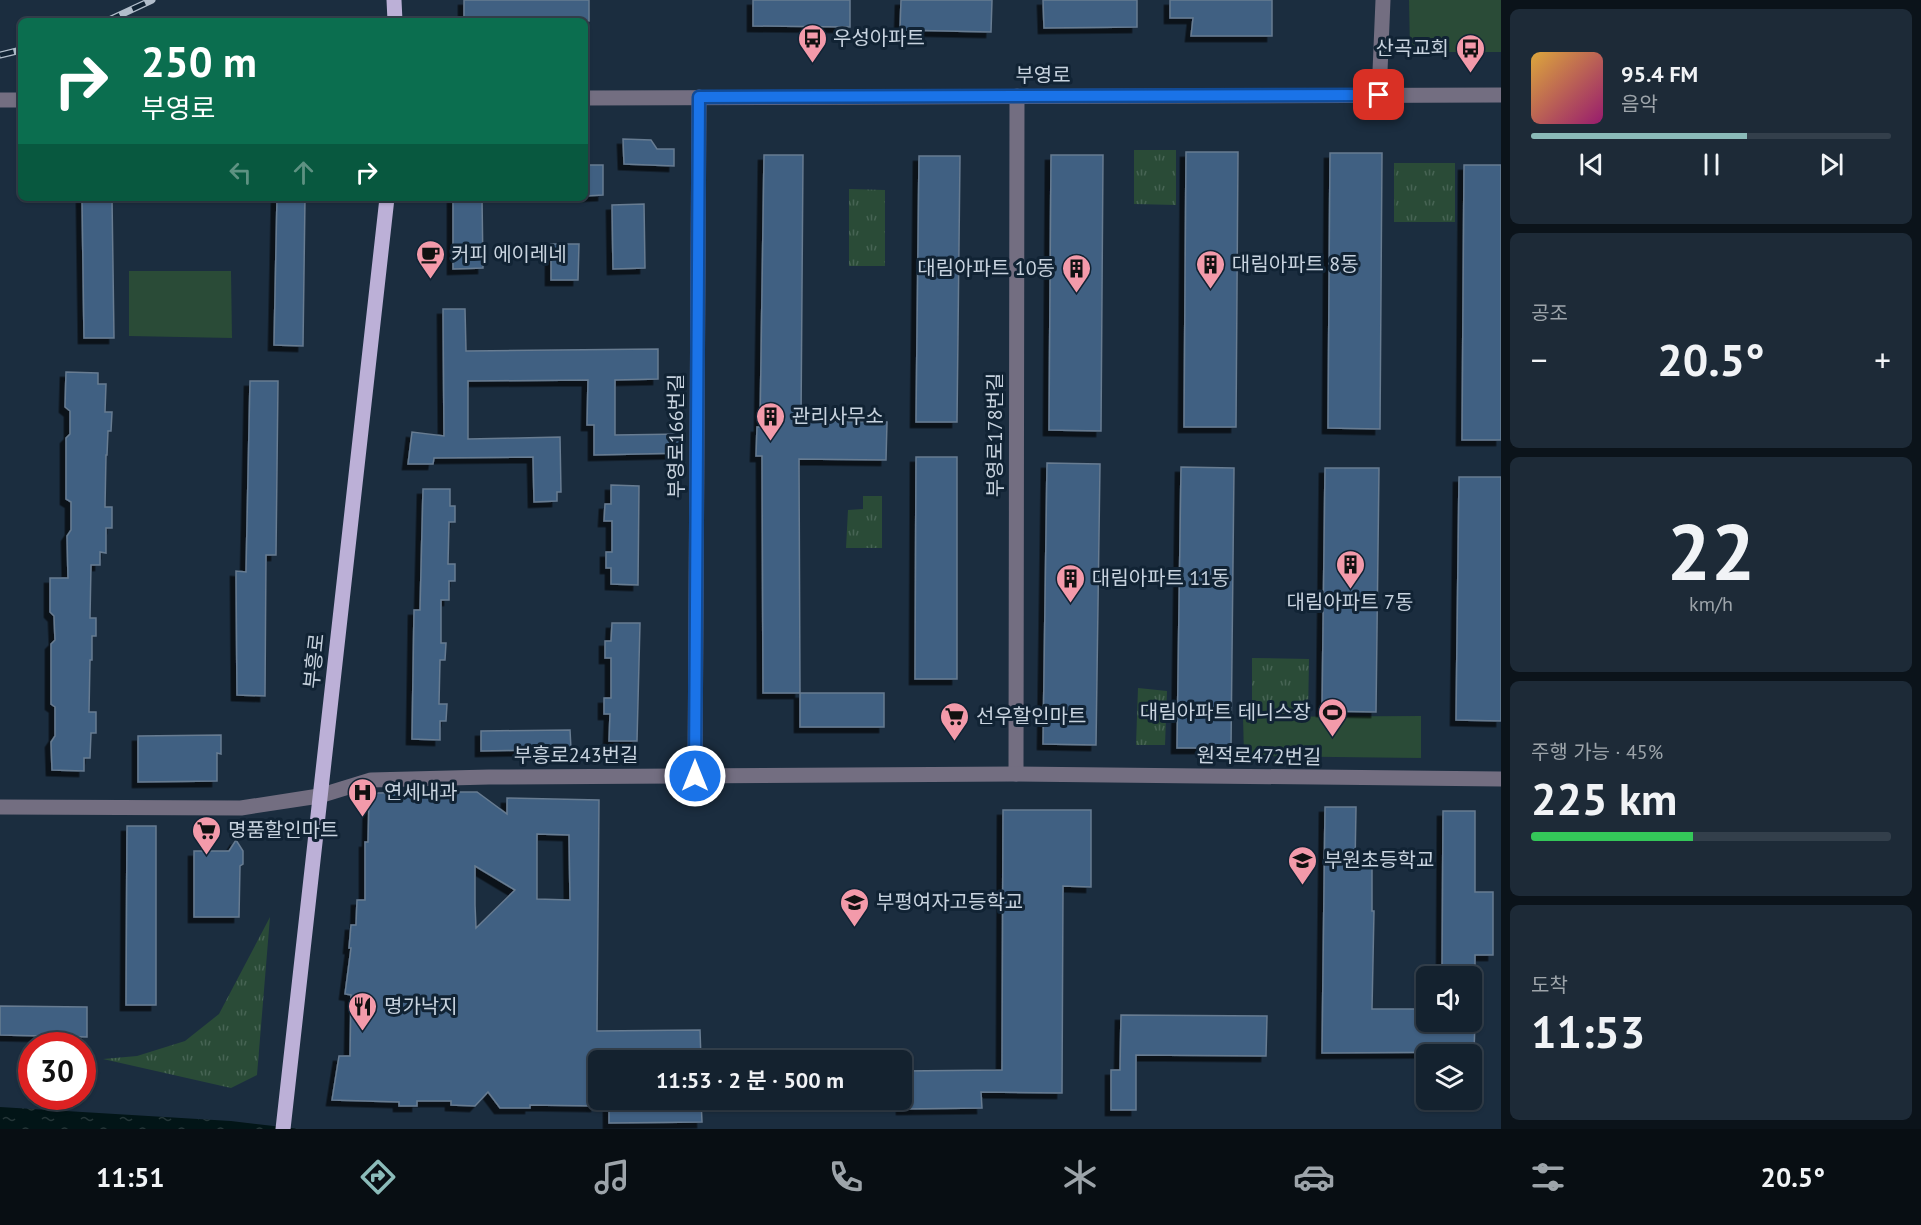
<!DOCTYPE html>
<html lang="ko">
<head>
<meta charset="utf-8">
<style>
  body { margin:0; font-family:"PT Sans","Noto Sans KR",sans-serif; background:#1d2a37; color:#f1f3f6; height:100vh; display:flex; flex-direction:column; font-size:22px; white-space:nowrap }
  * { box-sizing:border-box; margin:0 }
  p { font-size:20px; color:#9da4aa }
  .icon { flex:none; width:33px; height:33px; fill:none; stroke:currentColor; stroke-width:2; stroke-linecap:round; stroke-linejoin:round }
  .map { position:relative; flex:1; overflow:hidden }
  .details { display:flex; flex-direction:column; gap:9px; padding:9px; background:#0b131a; width:420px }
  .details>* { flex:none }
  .guide { position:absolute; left:18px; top:18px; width:570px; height:183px; border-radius:9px; box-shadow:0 2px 4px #0004,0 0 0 2px #333f4b; background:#0b6e4f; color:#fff; overflow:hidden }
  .controls { position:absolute; left:1416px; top:966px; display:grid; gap:12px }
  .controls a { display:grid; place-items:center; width:66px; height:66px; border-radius:9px; background:#14222f; box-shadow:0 2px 4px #0004,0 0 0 2px #333f4b; font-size:30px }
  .speed { position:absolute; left:18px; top:1032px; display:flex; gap:12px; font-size:30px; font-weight:700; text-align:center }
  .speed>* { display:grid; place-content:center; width:78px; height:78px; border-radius:50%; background:#14222f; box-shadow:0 2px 4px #0004,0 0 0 2px #333f4b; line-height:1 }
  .speed .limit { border:9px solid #d22; background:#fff; color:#111 }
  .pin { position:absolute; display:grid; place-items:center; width:51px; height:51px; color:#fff; margin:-26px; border-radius:12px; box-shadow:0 3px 9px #0006 }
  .me { position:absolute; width:66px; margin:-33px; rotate:0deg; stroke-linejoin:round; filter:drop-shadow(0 0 4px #0008) }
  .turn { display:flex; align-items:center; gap:21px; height:126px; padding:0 24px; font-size:27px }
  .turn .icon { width:78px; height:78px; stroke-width:2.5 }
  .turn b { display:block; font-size:42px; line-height:51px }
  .lanes { display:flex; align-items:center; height:57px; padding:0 24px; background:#0003; justify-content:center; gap:30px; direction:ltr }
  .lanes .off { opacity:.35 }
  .big { font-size:45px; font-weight:600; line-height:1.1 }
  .details .card { flex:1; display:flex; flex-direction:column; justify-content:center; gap:9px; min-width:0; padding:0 21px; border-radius:9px; background:#1d2a37 }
  .details .dial { align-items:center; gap:0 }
  .dial b { font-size:78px; line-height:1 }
  .song { display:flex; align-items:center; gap:18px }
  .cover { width:72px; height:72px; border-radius:9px; background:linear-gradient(135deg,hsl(40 70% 55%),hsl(320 70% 35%)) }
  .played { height:6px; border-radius:3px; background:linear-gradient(90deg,#8bbbb9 60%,#333f4b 60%) }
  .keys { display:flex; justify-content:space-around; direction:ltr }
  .heat { display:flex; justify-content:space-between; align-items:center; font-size:33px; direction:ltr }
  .charge { height:9px; border-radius:4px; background:linear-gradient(90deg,#34c759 45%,#333f4b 0) }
  .trip { position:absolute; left:588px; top:1050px; width:324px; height:60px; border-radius:9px; background:#14222f; box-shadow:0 2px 4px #0004,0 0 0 2px #333f4b; font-weight:600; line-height:60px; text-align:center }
  .tab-bar { display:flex; height:96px; justify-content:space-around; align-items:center; background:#080e13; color:#9da4aa }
  .tab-bar .icon { width:42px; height:42px }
  .tab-bar .on { color:#8bbbb9 }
  .tab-bar b { font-size:27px; color:#f1f3f6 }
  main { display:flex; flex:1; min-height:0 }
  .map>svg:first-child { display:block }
  .grass { fill:#2a4b37 }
  .park { fill:url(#park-tufts) }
  .water { fill:url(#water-ripples) }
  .building { fill:#3f6082; stroke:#677b91; stroke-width:1.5; fill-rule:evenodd; filter:url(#shadow) }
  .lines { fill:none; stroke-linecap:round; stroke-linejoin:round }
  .minor { stroke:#736e81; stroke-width:15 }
  .major { stroke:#bcb0d7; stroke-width:15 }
  .rail-casing { stroke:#b1bdca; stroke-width:7 }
  .rail { stroke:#112334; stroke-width:4.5; stroke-dasharray:14; stroke-linecap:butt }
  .route-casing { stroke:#114b97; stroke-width:15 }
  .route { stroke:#1a73e8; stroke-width:10 }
  .labels { text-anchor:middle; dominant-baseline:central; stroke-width:6; stroke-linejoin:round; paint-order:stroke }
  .poi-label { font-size:20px; fill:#c8d3df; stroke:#112334; text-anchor:start }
  .street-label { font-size:20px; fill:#c8d3df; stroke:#112334 }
</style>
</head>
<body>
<main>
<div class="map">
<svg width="1501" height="1129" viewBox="0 0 1501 1129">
  <defs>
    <pattern id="park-tufts" width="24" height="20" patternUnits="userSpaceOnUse" patternTransform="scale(1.5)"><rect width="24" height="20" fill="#2a4b37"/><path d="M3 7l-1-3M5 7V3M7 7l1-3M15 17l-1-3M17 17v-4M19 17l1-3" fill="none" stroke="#476454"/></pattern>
    <pattern id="water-ripples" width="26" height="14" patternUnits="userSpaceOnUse" patternTransform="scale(1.5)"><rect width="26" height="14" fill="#021517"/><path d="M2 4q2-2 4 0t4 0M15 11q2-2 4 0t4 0" fill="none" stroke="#253638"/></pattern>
    <filter id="shadow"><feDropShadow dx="-5.5" dy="5.5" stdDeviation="0" flood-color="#0009"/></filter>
  </defs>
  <rect width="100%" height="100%" fill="#1b2d3f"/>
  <g class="grass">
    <polygon points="1409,0 1501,0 1501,52 1410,52"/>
    <polygon points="129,271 231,271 232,338 129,336"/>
    <polygon points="1421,716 1421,758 1244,756 1243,717"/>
  </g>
  <g class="park">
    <polygon points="1134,150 1176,150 1176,205 1134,204"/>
    <rect x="1394" y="163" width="61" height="59"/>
    <polygon points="849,189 885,190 885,266 849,266"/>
    <polygon points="863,496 882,496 882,548 846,548 848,510 863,509"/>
    <polygon points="1252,658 1309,659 1308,718 1252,718"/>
    <polygon points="1138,688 1167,691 1165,745 1136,745"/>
    <polygon points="270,917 257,1075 231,1088 103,1059 137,1056 185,1041 219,1014"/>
  </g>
  <polygon class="water" points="0,1107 231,1121 300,1129 0,1129"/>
  <g class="building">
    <rect x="464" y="0" width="125" height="21"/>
    <polygon points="753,0 850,0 850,27 753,26"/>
    <polygon points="901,0 992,0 991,32 900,30"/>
    <polygon points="1043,0 1137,0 1137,27 1044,28"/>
    <polygon points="1170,0 1272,0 1272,36 1191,36 1193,18 1170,18"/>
    <polygon points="623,139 651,140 657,149 674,149 674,166 624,164"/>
    <polygon points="1186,152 1238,152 1236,427 1184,427"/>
    <polygon points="1330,153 1382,153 1380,429 1328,428"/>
    <polygon points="764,155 803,155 801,421 887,422 886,460 799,459 800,693 763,693 762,456 756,456 757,427 760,427"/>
    <polygon points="1051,155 1103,155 1101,431 1049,430"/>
    <polygon points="919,156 960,156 957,422 916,422"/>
    <polygon points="585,165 603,165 603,195 585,196"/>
    <polygon points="1464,165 1501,165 1501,440 1462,440"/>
    <polygon points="82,198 112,198 114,338 84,338"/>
    <polygon points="277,198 305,198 303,346 274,345"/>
    <polygon points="453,198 482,198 483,268 453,269"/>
    <polygon points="644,204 645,268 613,269 612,205"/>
    <polygon points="551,244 579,244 578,280 551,280"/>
    <polygon points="443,309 465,309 466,351 658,349 658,379 615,380 615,435 683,434 684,453 594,455 594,425 587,425 588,380 468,381 468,439 560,437 561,492 557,492 557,501 534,502 533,457 434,458 433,464 408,464 412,432 444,436"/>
    <polygon points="66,372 98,373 98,384 106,384 105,412 112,412 111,431 108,431 107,455 106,455 105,507 112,507 112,528 106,528 106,553 100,552 100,565 91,565 90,618 96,618 96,636 92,636 92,660 90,660 89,712 96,712 96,733 91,733 90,758 84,758 84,771 52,770 51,742 55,736 55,707 51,704 51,644 55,640 54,616 50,612 50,578 68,578 67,536 71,530 71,502 66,499 66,438 70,434 70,411 65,407"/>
    <polygon points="250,381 278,381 276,555 266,555 265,696 237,695 236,571 246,572"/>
    <polygon points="916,457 957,457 957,679 915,679"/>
    <polygon points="1047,463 1100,464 1096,745 1043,744"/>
    <polygon points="1181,467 1234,468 1231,748 1177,748"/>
    <polygon points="1325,468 1379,468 1376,712 1322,711"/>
    <polygon points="1459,477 1501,477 1501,721 1456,720"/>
    <polygon points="611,485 639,486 638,585 611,584 611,568 606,568 606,552 612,552 612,521 604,521 605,504 611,504"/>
    <polygon points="423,489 450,489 450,506 455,506 455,522 449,522 448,564 455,564 455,581 449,581 449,600 441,600 441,643 446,643 445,660 440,660 439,704 447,704 446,721 440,721 440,740 412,739 414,610 420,610"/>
    <polygon points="612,623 640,623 637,741 609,741 610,714 604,714 604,698 611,698 611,658 605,658 605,641 611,641"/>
    <rect x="800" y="693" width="84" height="34"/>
    <polygon points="570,730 571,749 481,751 481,731"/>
    <polygon points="221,735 221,754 217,753 217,781 138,782 138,736"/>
    <path d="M423,792h54l30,22v-16l92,2 -2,231 103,-1 1,30h-104l-1,46 -66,-1v3h-30l-12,-16 -13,14 -24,-1v-4h-34v5h-18v-4l-67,-2 7,-44h11l1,-61 -6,-1 6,-46h-2l2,-23h5l1,-25h8v-58h3l1,-43 9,-6zM537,834l32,1 1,65 -33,-1zM475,866l40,24 -39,38 -1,-23z"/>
    <polygon points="1325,807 1356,807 1355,866 1372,866 1372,911 1374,911 1372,1009 1426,1009 1426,1022 1475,1022 1474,1052 1322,1053"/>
    <polygon points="1003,810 1091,810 1091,887 1063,886 1062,1093 981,1092 982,1108 902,1109 902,1071 1002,1070"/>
    <polygon points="1443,811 1475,811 1475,892 1493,892 1493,955 1475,955 1475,976 1442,976"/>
    <polygon points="127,826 156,826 156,1005 126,1005"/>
    <polygon points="236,840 243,851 243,864 240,866 239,917 194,917 194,851 229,851"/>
    <polygon points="0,1006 87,1007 87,1037 0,1035"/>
    <polygon points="1121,1015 1267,1016 1266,1056 1136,1055 1136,1110 1111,1110 1111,1070 1120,1070"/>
    <polygon points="609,1100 701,1100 702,1122 609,1123"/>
  </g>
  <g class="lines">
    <g class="minor">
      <polyline points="1379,95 1383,0"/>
      <polyline points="585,98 1501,95"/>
      <polyline points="0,100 21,100"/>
      <polyline points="1016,774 1017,96"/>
      <polyline points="695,776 699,97"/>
      <polyline points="0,807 241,808 319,796 371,780 489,777 1016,774 1501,779"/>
    </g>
    <g class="major">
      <polyline points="394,0 395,21"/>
      <polyline points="283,1129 387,198"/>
    </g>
    <defs>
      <g id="rail">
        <polyline points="107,21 152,0"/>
        <polyline points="0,55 21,50"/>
      </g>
    </defs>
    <use href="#rail" class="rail-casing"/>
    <use href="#rail" class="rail"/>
  </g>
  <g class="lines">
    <defs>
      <polyline id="route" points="695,776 699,97 1379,95"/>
    </defs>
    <use href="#route" class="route-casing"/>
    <use href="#route" class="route"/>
  </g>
  <defs>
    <symbol id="bus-pin" viewBox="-11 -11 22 30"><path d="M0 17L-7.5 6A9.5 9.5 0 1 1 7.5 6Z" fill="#f39aaa" stroke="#112334"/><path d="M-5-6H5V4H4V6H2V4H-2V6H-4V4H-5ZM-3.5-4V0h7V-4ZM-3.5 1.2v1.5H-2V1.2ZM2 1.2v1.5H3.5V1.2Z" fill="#111"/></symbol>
    <symbol id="cafe-pin" viewBox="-11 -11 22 30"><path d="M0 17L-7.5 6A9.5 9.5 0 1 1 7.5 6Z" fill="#f39aaa" stroke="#112334"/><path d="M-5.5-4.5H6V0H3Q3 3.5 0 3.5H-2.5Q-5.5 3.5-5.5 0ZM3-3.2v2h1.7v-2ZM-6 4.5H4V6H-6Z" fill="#111"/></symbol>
    <symbol id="building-pin" viewBox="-11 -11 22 30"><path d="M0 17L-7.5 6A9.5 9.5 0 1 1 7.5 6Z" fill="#f39aaa" stroke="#112334"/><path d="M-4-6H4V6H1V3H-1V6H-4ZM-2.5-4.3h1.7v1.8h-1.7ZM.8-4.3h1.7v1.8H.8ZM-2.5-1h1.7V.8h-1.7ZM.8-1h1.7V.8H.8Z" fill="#111"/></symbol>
    <symbol id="stadium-pin" viewBox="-11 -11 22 30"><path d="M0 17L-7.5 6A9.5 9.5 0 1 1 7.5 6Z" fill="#f39aaa" stroke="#112334"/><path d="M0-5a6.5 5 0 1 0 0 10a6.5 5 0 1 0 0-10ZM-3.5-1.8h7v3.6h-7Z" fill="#111"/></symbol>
    <symbol id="supermarket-pin" viewBox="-11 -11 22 30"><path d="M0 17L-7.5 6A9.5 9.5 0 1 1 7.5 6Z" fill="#f39aaa" stroke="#112334"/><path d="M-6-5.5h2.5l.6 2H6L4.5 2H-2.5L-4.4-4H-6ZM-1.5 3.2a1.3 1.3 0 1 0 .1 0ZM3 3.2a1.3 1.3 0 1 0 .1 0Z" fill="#111"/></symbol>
    <symbol id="hospital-pin" viewBox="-11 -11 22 30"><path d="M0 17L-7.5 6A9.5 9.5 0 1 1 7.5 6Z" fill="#f39aaa" stroke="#112334"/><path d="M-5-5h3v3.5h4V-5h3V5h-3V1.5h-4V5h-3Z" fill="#111"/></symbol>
    <symbol id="school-pin" viewBox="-11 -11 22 30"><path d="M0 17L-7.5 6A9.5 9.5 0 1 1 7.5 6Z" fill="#f39aaa" stroke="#112334"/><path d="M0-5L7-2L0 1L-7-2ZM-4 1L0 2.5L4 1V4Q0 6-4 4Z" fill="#111"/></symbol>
    <symbol id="restaurant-pin" viewBox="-11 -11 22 30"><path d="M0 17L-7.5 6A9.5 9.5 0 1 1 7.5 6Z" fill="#f39aaa" stroke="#112334"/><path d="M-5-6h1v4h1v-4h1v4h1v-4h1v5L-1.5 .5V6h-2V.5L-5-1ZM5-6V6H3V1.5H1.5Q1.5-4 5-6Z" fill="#111"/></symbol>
  </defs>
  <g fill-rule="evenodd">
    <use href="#bus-pin" x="796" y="22" width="33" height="45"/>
    <use href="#bus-pin" x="1454" y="32" width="33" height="45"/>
    <use href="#cafe-pin" x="414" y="238" width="33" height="45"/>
    <use href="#building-pin" x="1194" y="248" width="33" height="45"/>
    <use href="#building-pin" x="1060" y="252" width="33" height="45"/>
    <use href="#building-pin" x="754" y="400" width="33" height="45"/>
    <use href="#building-pin" x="1334" y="548" width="33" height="45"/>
    <use href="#building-pin" x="1054" y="562" width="33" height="45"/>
    <use href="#stadium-pin" x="1316" y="696" width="33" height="45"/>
    <use href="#supermarket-pin" x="938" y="700" width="33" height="45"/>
    <use href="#hospital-pin" x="346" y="776" width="33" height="45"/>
    <use href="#supermarket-pin" x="190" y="814" width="33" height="45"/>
    <use href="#school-pin" x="1286" y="844" width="33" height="45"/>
    <use href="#school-pin" x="838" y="886" width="33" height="45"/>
    <use href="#restaurant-pin" x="346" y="990" width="33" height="45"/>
  </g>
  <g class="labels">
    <g class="poi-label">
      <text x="833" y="38">우성아파트</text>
      <text x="1449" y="48" text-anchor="end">산곡교회</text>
      <text x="451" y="254">커피 에이레네</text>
      <text x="1232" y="264">대림아파트 8동</text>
      <text x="1055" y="268" text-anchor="end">대림아파트 10동</text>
      <text x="792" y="416">관리사무소</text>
      <text x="1092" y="578">대림아파트 11동</text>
      <text x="1350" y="602" text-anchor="middle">대림아파트 7동</text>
      <text x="1311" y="712" text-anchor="end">대림아파트 테니스장</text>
      <text x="976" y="716">선우할인마트</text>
      <text x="384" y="792">연세내과</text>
      <text x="228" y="830">명품할인마트</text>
      <text x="1324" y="860">부원초등학교</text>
      <text x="876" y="902">부평여자고등학교</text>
      <text x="384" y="1006">명가낙지</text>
    </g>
    <g class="street-label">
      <text x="1043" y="75">부영로</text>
      <text transform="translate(995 435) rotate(-90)">부영로178번길</text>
      <text transform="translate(676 436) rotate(-90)">부영로166번길</text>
      <text transform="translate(314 661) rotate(-84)">부흥로</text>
      <text x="576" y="755">부흥로243번길</text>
      <text transform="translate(1259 756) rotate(1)">원적로472번길</text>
    </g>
  </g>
</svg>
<div class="controls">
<a><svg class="icon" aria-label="sound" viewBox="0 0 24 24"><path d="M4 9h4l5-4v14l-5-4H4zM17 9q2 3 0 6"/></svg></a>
<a><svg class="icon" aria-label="layers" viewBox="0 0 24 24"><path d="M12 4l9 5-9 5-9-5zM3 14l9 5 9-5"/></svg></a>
</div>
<div class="speed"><div class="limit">30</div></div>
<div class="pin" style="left:1379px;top:95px;background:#d93025"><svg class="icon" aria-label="arrive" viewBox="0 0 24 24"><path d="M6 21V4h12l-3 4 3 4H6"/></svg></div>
<svg class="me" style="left:695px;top:776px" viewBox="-20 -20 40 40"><circle r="17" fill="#1a73e8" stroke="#fff" stroke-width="3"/><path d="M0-11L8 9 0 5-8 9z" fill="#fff"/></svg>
<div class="trip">11:53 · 2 분 · 500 m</div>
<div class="guide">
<div class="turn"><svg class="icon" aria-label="right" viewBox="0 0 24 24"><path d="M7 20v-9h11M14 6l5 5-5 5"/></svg><div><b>250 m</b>부영로</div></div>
<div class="lanes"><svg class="icon off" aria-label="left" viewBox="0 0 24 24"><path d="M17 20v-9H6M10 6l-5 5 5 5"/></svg><svg class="icon off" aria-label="ahead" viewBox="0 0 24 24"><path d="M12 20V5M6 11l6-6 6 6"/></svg><svg class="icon" aria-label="right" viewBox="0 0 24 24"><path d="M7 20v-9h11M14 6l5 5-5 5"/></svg></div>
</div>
</div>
<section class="details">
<div class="card">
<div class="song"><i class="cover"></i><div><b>95.4 FM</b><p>음악</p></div></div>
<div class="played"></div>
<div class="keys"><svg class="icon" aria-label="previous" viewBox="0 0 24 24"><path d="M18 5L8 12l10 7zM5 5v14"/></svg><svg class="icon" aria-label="pause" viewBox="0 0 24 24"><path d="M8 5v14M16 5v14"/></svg><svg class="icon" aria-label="next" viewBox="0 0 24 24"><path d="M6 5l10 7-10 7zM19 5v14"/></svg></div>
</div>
<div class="card"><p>공조</p>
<div class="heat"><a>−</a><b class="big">20.5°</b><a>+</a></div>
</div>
<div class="card dial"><b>22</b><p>km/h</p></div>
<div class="card"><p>주행 가능 · 45%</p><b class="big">225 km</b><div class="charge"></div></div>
<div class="card"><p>도착</p><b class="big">11:53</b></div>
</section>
</main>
<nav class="tab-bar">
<b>11:51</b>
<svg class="icon on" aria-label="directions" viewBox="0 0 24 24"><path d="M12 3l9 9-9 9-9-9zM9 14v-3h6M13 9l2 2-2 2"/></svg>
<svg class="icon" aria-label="music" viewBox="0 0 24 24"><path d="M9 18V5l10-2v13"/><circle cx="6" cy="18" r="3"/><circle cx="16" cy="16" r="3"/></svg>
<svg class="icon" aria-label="phone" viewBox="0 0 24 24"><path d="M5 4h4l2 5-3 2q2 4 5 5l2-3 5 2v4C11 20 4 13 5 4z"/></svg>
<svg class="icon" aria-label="climate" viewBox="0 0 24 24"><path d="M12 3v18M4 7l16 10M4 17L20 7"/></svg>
<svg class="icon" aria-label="car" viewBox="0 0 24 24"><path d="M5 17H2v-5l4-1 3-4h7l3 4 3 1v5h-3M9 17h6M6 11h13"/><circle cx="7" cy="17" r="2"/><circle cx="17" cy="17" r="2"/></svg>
<svg class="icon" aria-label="filters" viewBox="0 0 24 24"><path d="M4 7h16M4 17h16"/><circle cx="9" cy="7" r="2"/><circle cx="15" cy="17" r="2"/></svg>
<b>20.5°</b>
</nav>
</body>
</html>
